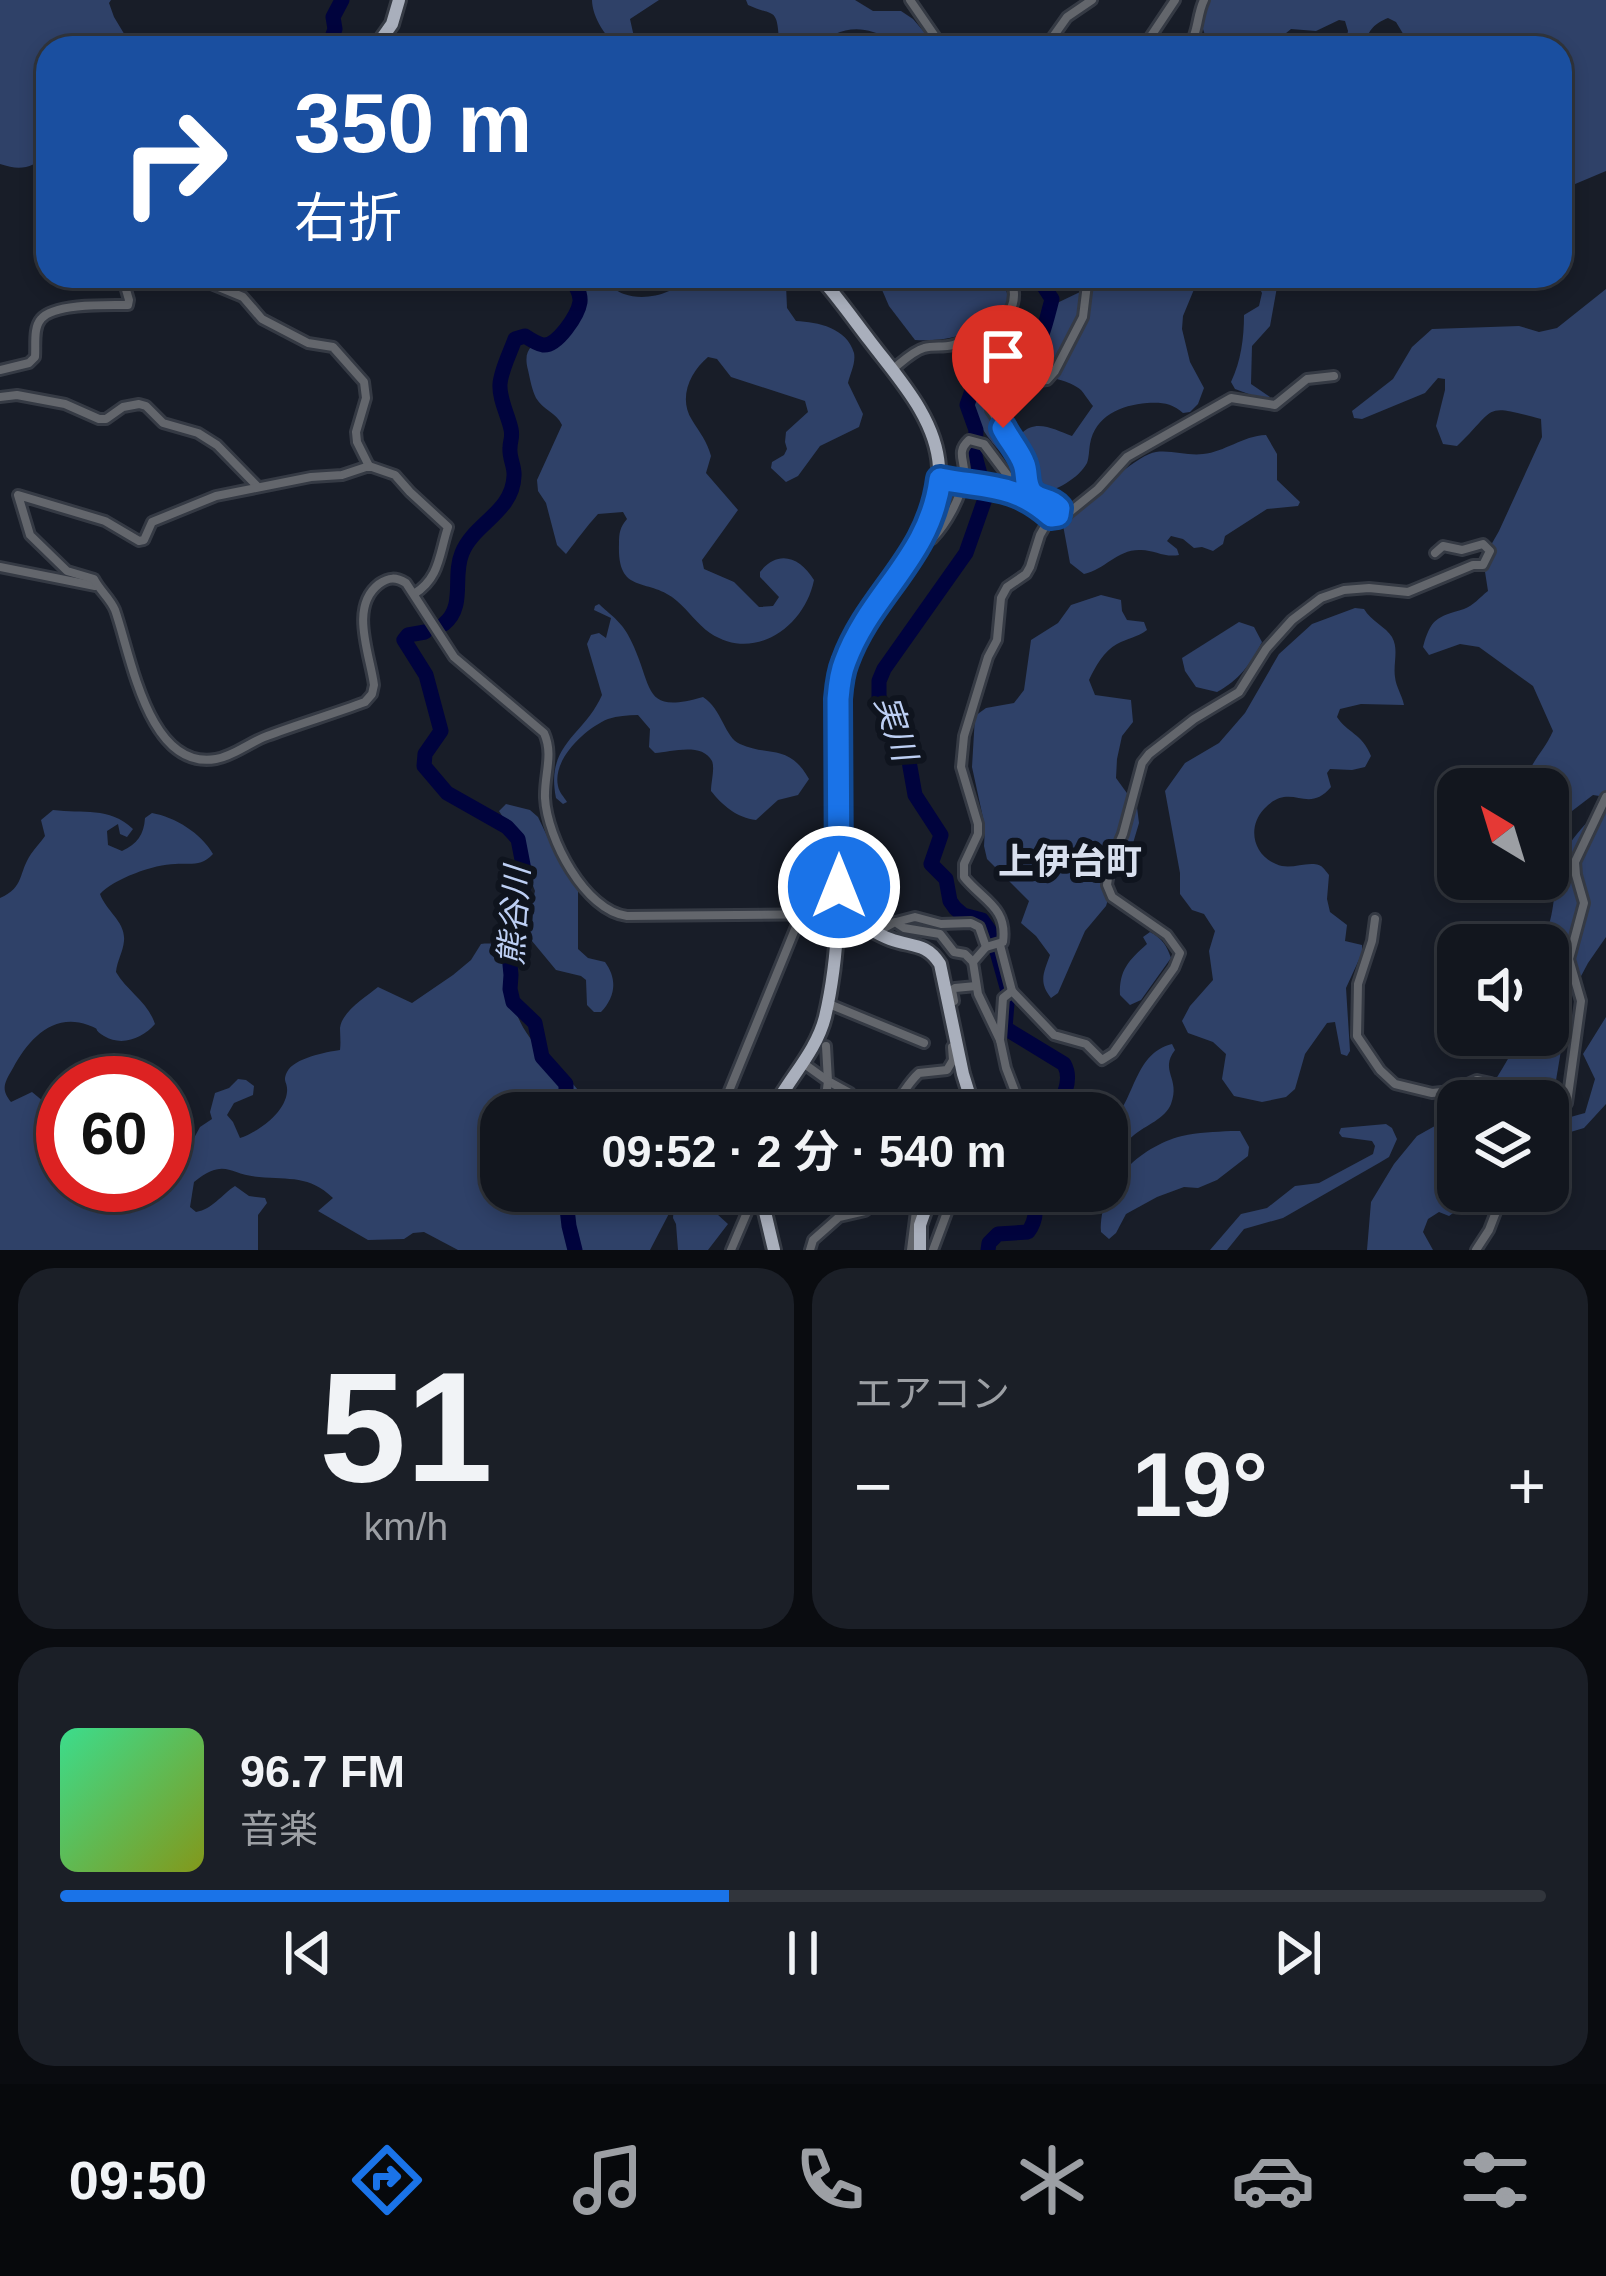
<!DOCTYPE html>
<html lang="ja">
<head>
<meta charset="utf-8">
<style>
  body { margin:0; font-family:Helvetica,"Noto Sans JP",sans-serif; background:#1b1f27; color:#f1f3f6; height:100vh; display:flex; flex-direction:column; font-size:45px; white-space:nowrap }
  * { box-sizing:border-box; margin:0 }
  p { font-size:39px; color:#9c9fa4 }
  .icon { flex:none; width:66px; height:66px; fill:none; stroke:currentColor; stroke-width:2; stroke-linecap:round; stroke-linejoin:round }
  .map { position:relative; height:1250px; overflow:hidden }
  .sheet { display:flex; flex-direction:column; gap:18px; padding:18px; background:#0a0c10; flex:1 }
  .sheet>* { flex:none }
  .banner { position:absolute; left:36px; top:36px; width:1536px; height:252px; border-radius:36px; box-shadow:0 6px 18px #0003,0 0 0 3px #31353c; background:#1a4fa0; color:#fff; overflow:hidden }
  .needle { width:78px; rotate:322deg }
  .buttons { position:absolute; left:1437px; top:768px; display:grid; gap:24px }
  .buttons a { display:grid; place-items:center; width:132px; height:132px; border-radius:24px; background:#12161e; box-shadow:0 6px 18px #0003,0 0 0 3px #31353c; font-size:60px }
  .speed { position:absolute; left:36px; top:1056px; display:flex; gap:24px; font-size:60px; font-weight:700; text-align:center }
  .speed>* { display:grid; place-content:center; width:156px; height:156px; border-radius:50%; background:#12161e; box-shadow:0 6px 18px #0003,0 0 0 3px #31353c; line-height:1 }
  .speed .limit { border:18px solid #d22; background:#fff; color:#111 }
  .pin { position:absolute; display:grid; place-items:center; width:102px; height:102px; color:#fff; margin:-123px -51px; border-radius:50% 50% 50% 0; rotate:-45deg; box-shadow:0 0 12px #0007 }
  .pin .icon { rotate:45deg }
  .me { position:absolute; width:132px; margin:-66px; rotate:0deg; stroke-linejoin:round; filter:drop-shadow(0 0 9px #0008) }
  .turn { display:flex; align-items:center; gap:42px; height:252px; padding:0 60px; font-size:54px }
  .turn .icon { width:156px; height:156px; stroke-width:2.5 }
  .turn b { display:block; font-size:84px; line-height:102px }
  .big { font-size:90px; font-weight:700; line-height:1.1 }
  .sheet .card { flex:1; display:flex; flex-direction:column; justify-content:center; gap:18px; min-width:0; padding:0 42px; border-radius:36px; background:#1b1f27 }
  .sheet .dial { align-items:center; gap:0 }
  .dial b { font-size:156px; line-height:1 }
  .song { display:flex; align-items:center; gap:36px }
  .cover { width:144px; height:144px; border-radius:18px; background:linear-gradient(135deg,hsl(150 70% 55%),hsl(70 70% 35%)) }
  .played { height:12px; border-radius:6px; background:linear-gradient(90deg,#1a73e8 45%,#31353c 45%) }
  .keys { display:flex; justify-content:space-around; direction:ltr }
  .heat { display:flex; justify-content:space-between; align-items:center; font-size:66px; direction:ltr }
  .sheet .tiles { flex:1; display:grid; gap:18px; grid-template-columns:1fr 1fr }
  .card:last-child { grid-column:span 2 }
  .trip { position:absolute; left:480px; top:1092px; width:648px; height:120px; border-radius:36px; background:#12161e; box-shadow:0 6px 18px #0003,0 0 0 3px #31353c; font-weight:700; line-height:120px; text-align:center }
  .tabs { display:flex; height:192px; justify-content:space-around; align-items:center; background:#07090c; color:#9c9fa4 }
  .tabs .icon { width:84px; height:84px }
  .tabs .active { color:#1a73e8 }
  .tabs b { font-size:54px; color:#f1f3f6 }
  .map>svg:first-child { display:block }
  .green { fill:#2f4168 }
  .lines { fill:none; stroke-linecap:round; stroke-linejoin:round }
  .river { stroke:#00033d; stroke-width:15 }
  .street-casing { stroke:#353a44; stroke-width:14 }
  .primary-casing { stroke:#353a44; stroke-width:18 }
  .street { stroke:#63666c; stroke-width:8 }
  .primary { stroke:#a9afbc; stroke-width:12 }
  .street-bridge-casing { stroke:#353a44; stroke-width:14; stroke-linecap:butt }
  .street-bridge { stroke:#63666c; stroke-width:8 }
  .route-casing { stroke:#114b97; stroke-width:30 }
  .route { stroke:#1a73e8; stroke-width:21 }
  .labels { text-anchor:middle; dominant-baseline:central; stroke-width:12; stroke-linejoin:round; paint-order:stroke }
  .water-label { font-size:33px; font-style:italic; fill:#bdcff4; stroke:#0f141e }
  .quarter-label { font-size:36px; font-weight:bold; fill:#d8dfee; stroke:#0f141e }
</style>
</head>
<body>
<div class="map">
<svg width="1606" height="1250" viewBox="0 0 1606 1250">
  <rect width="100%" height="100%" fill="#181d28"/>
  <g class="green">
    <path d="M0,0h111l-2,3 5,14 12,20 -2,11h-76v107c-17,13 -27,16 -48,9z"/>
    <path d="M592,0h67l-29,19 4,18 -6,8 -6,2c-16,-6 -30,-31 -30,-47z"/>
    <path d="M746,0h109l18,11h28l12,8 18,21 1,8h-25l-5,-10c-17,1 -15,-2 -29,-6 -21,-7 -42,0 -57,16h-44l7,-7c-2,-35 -5,-24 -31,-36z"/>
    <path d="M1209,0h397v171l-38,16 -8,6v-145h-125c-2,-20 -15,-13 -30,-11l-9,-15 -8,-4c-14,6 -19,11 -23,26l-8,3 -11,-7 2,-9 -3,-10 -6,-1 -23,11 -25,-2 -11,9 1,10h-44l-32,-13 -4,-12z"/>
    <path d="M689,276h88l9,9 1,23 9,13c22,1 51,7 58,32 2,10 -4,21 -6,30l15,31 -4,13 -39,19 -22,30 -12,6 -15,-14 1,-6 12,-7 3,-6 -2,-7 1,-10 22,-20 -3,-11 -74,-24 -14,-18 -9,-2c-18,15 -30,41 -16,63 8,13 15,21 19,36l-5,17 32,37 -36,50 2,9 30,13 25,25 14,-1 6,-9 -19,-20v-5c18,-23 40,-15 54,8 -9,46 -59,83 -104,53 -13,-9 -21,-22 -33,-32 -28,-25 -60,-4 -58,-57 0,-11 1,-17 8,-25l-4,-7 -25,2c-12,13 -21,26 -32,40l-9,-9 -11,-42 -8,-12 -1,-11 25,-55c-6,-13 -19,-15 -26,-27 -4,-8 -6,-19 -8,-28 -10,-37 31,-25 46,-50 5,-10 4,-27 3,-38 3,-1 6,-4 9,-5 12,-1 27,13 38,17 22,8 52,-1 65,-18z"/>
    <path d="M876,276h126l7,24 -3,12c-31,20 -54,30 -91,28l-26,-34z"/>
    <path d="M1089,276h107l-1,11 -12,29 -1,13 8,33 14,26 -6,16 -8,8 -7,1c-11,-10 -22,-11 -36,-10 -26,2 -52,13 -57,41 -1,6 -1,14 -3,19 -8,15 -32,29 -47,30l-7,-6 -12,-53c15,-16 34,-4 51,2l21,-30c-2,-2 -10,-14 -12,-16 -14,-12 -50,-18 -67,-13 -12,3 -25,13 -31,24l27,51v4l-4,2c-39,-41 -49,-70 11,-94 9,-4 21,-6 26,-14 6,-9 9,-34 14,-47l23,-11z"/>
    <path d="M1253,276h26l-9,50 -18,20 -1,38 19,13 -5,3 -30,-11 -4,-7c10,-21 13,-44 13,-67l15,-9 3,-13z"/>
    <path d="M1606,289v508l-13,-2 -21,16 -15,7 -9,-4v-25l-22,-2c2,-25 17,-33 27,-56l-20,-45 -54,-39 -19,-3 -31,11 -6,-8c8,-29 14,-30 41,-38 9,-3 16,-12 24,-18l-5,-32 16,-28 43,-94 -1,-18c-60,-16 -43,-12 -84,27l-14,-2 -7,-18 9,-36v-11l-7,-1 -13,15 -63,26 -8,-1 -2,-7 41,-32 19,-32 20,-18 87,-3 20,6 18,-4z"/>
    <path d="M1266,435l11,19v26l23,22 -2,4 -31,3 -42,27 -2,8 -10,7 -11,-4 -8,1 -11,-9 -12,-3 -4,5 10,8 2,6c-15,3 -26,-6 -40,-5 -22,0 -35,20 -55,24l-14,-11 -7,-38 4,-6c19,-15 69,-65 89,-67 16,-2 32,4 47,2 22,-2 39,-18 63,-19z"/>
    <path d="M1101,595l20,5 1,11 5,9 17,2 3,8c-11,8 -19,8 -30,14 -13,7 -22,23 -28,36l6,15 36,5 2,22 -11,14 -5,23 -1,19 21,29 2,16 -8,27 -16,28 -9,28 -21,25 -27,62 -7,5c-13,-16 -7,-26 -1,-43l-14,-19 -15,-13 8,-22 -42,-42 -3,-13 1,-19 -13,-60 3,-51 11,-8 28,-5 10,-13 7,-50 27,-17 13,-18z"/>
    <path d="M599,604c16,15 25,19 35,43 19,43 10,67 69,50 19,12 22,41 37,47 28,13 49,-1 69,35l-11,16 -20,5 -22,20c-19,-2 -34,-15 -45,-29 0,-9 4,-23 1,-30 -10,-19 -41,-9 -57,-8l-6,-6 1,-18 -12,-14c-11,0 -20,1 -30,4 -22,9 -56,40 -50,67 1,6 6,11 9,16l-4,2 -7,-6c-11,-54 28,-62 46,-103l-15,-51 4,-9 8,-2 7,5 5,-20 -17,-8 1,-4z"/>
    <path d="M1355,608l9,1c7,12 22,18 28,28 7,12 1,27 3,40 1,10 7,18 9,28l-43,-1 -21,5 -3,8c10,16 25,16 34,39l-6,11 -13,3 -22,-1 -3,4 4,14c-24,29 -40,-7 -67,22 -17,18 -11,46 12,55 13,6 25,-1 38,0 9,1 10,5 15,11l-2,24 3,13 17,13 -2,16 17,4v8l-16,35 4,63 -3,5 -6,-2 -6,-32 -8,1 -22,31 -10,35 -9,8 -24,5 -28,-6 -12,-17 4,-25 -13,-12 -25,-9 -6,-12 8,-15 23,-26 -4,-29 6,-20 -11,-17 -12,-4 -12,-16v-21l-15,-82 20,-28 34,-20 26,-30 34,-59 33,-30z"/>
    <path d="M1239,622l15,5 8,15c-11,22 -23,38 -45,50l-21,-5 -11,-16 -3,-13z"/>
    <path d="M506,804l24,6 8,7 23,48 17,24v60l10,9 17,4c13,18 10,35 -4,50h-7l-7,-7 -1,-25 -5,-4 -25,-6 -24,-29 -6,-13 9,-37 -22,-58 -14,-22z"/>
    <path d="M1606,804v133l-18,26 -18,34 -19,113 -3,7v-16h-68c18,-21 27,-44 44,-66h24v-90h-7c15,-31 11,-47 18,-77 6,-26 29,-47 47,-64z"/>
    <path d="M53,810c30,4 56,-4 80,19l-6,8 -7,-3 -2,-10 -11,7 1,14 14,6c15,-7 22,-16 23,-33l7,-5c23,4 49,20 61,41 -12,13 -21,9 -38,10 -20,0 -62,15 -75,30 6,17 26,28 24,47 -1,11 -7,20 -8,31 11,19 32,30 39,52 -12,14 -33,23 -51,12 -14,-9 0,-5 -16,-11 -35,-13 -60,15 -75,43 -8,14 -13,21 -2,34l21,-10 23,19 -2,12 7,14 3,1v47h102v-29l29,-18 6,-11 12,-8 -2,-7 5,-19 14,-5 9,-9 8,1 8,6 -1,9 -19,8 -7,12 6,7 7,16c18,-6 45,-25 47,-46 1,-10 -5,-10 0,-20 7,-14 39,-20 53,-22 1,-8 0,-15 0,-22 2,-17 26,-31 38,-41l34,16 41,-28 18,-15 10,-16c10,-1 19,-1 24,9 5,11 5,40 10,56 11,35 41,54 63,81 7,8 8,16 16,23h-93v78h203l13,23 11,10 -20,26h-30l-2,-26 -3,-6 1,-14 -24,46h-192l-34,-18 -11,1 -9,6 -36,1 -50,-29 15,-13c-24,-23 -43,-18 -74,-21 -31,-2 -33,-20 -65,5l-4,25 6,5c17,-3 25,-17 39,-26l14,10 16,2 2,5 -9,12v35h-258v-352c25,-11 18,-25 31,-44 4,-6 10,-12 14,-18l-4,-16z"/>
    <path d="M1150,932c12,6 17,14 21,26l-30,42 -11,5 -10,-10c-1,-25 9,-35 27,-51l-4,-7z"/>
    <path d="M1606,1017v87l-22,24 -27,8 -9,11c0,-24 17,-29 37,-34l10,-34 -12,-25z"/>
    <path d="M1172,1044l3,6c-16,21 6,28 -4,54 -6,15 -25,21 -37,31 -10,8 -18,17 -27,27v-35c29,-24 25,-73 65,-83z"/>
    <polygon points="1458,1113 1458,1191 1484,1191 1449,1216 1439,1212 1428,1219 1423,1232 1433,1250 1367,1250 1371,1202 1394,1164 1417,1136"/>
    <polygon points="1386,1124 1392,1128 1397,1139 1389,1157 1379,1163 1283,1218 1244,1229 1227,1250 1210,1250 1241,1214 1267,1208 1295,1186 1319,1183 1373,1154 1375,1146 1372,1141 1342,1137 1339,1133 1341,1128"/>
    <path d="M1231,1131h9l9,16 -1,9 -31,24 -19,8 -14,-1 -27,10 -31,17 -10,19 -7,6 -8,-7c-2,-47 38,-85 81,-96 16,-4 33,-4 49,-5z"/>
  </g>
  <g class="lines">
    <g class="river">
      <polyline points="328,48 335,29 333,17 342,0"/>
      <polyline points="1151,48 1153,45"/>
      <path d="M1037,276l15,23c-15,59 -14,52 -72,69l-13,37 9,25 -1,26 11,40 -20,57 -82,116 -5,12v15l4,16 8,19 16,19 8,45 26,40 -10,29 15,15 4,22 5,7 8,7 19,5 10,14 16,57 -3,37 59,36c9,16 -1,38 -13,49"/>
      <path d="M444,624c22,-18 8,-47 18,-71 11,-29 51,-41 52,-77 1,-9 -5,-18 -4,-28 0,-8 3,-10 1,-19 -3,-14 -12,-30 -11,-45 1,-14 10,-31 15,-45l10,-3c3,2 13,8 18,9 14,2 35,-30 37,-43 1,-10 -5,-18 -12,-26"/>
      <polyline points="425,632 408,635 404,640 426,675 441,731 425,754 424,766 447,793 507,827 518,839 524,870 523,890 508,944 511,975 510,989 513,1002 535,1023 542,1057 566,1084 566,1113"/>
      <polyline points="565,1191 569,1226 575,1250"/>
      <path d="M988,1250l1,-7 9,-9 30,-2c10,-14 8,-26 4,-41"/>
    </g>
    <defs>
      <g id="street">
        <polyline points="910,0 943,48"/>
        <polyline points="1045,48 1067,17 1092,0"/>
        <polyline points="1143,48 1175,0"/>
        <path d="M1186,48c13,-12 10,-32 18,-48"/>
        <polyline points="202,276 209,283 243,297 262,319 308,343 333,347 364,382 366,398 356,432 357,442 369,466"/>
        <path d="M893,369c9,-7 20,-18 31,-21 10,-3 19,0 29,-3 34,-11 74,-27 57,-69"/>
        <path d="M0,370l29,-7 6,-6c1,-12 -2,-29 6,-38 13,-16 67,-14 87,-14l1,-5 -7,-24"/>
        <polyline points="0,397 17,395 65,404 99,419 106,419 123,407 139,404 146,406 163,423 198,433 217,445 257,486"/>
        <polyline points="1008,490 1033,500 1051,516 1066,515 1098,489 1127,457 1231,398 1275,405 1307,379 1334,376"/>
        <polyline points="1058,515 1059,508 1052,500 1034,495 1028,489 1024,462 991,410 991,400 1003,385 1047,380 1055,371 1083,317 1088,276"/>
        <path d="M922,540l10,-1c15,-16 29,-41 32,-62 2,-17 -9,-24 5,-37l15,4 30,40 1,7"/>
        <polyline points="0,567 95,586"/>
        <path d="M414,594c26,-16 25,-40 34,-67l-38,-35 -15,-17 -26,-9 -27,9 -31,2 -95,19 -64,26 -8,18 -5,1 -34,-20 -87,-26 12,40 37,36 27,8c6,12 16,19 21,31 16,45 33,161 101,149 18,-3 34,-17 51,-23 32,-12 66,-22 98,-34l7,-8 2,-9c-4,-31 -25,-78 5,-101 10,-7 17,-7 27,-1l48,74 90,76c10,22 0,42 1,65 2,40 40,113 82,118l210,-2"/>
        <polyline points="1375,919 1372,941 1358,984 1357,1036 1380,1070 1395,1084 1432,1093 1452,1091 1477,1080 1491,1083"/>
        <polyline points="896,922 915,917 941,924 971,923 979,927 986,947"/>
        <polyline points="877,932 895,922 904,928 940,934 954,952 965,954 973,962"/>
        <polyline points="1000,945 1012,991"/>
        <polyline points="950,1001 954,1001 952,990 955,988 976,986"/>
        <polyline points="829,1004 924,1043"/>
        <polyline points="1000,1040 1003,998 1012,991 1054,1035 1086,1044 1102,1060 1113,1053 1174,968 1180,953 1167,935 1112,897 1107,885 1110,864 1123,834 1142,763 1149,754 1194,719 1239,692 1266,649 1292,620 1321,598 1344,590 1369,588 1408,592 1473,565 1483,565 1490,551 1483,544 1462,550 1443,546 1435,553"/>
        <polyline points="826,1046 828,1081 850,1093 866,1112"/>
        <polyline points="803,1063 828,1081 824,1113"/>
        <path d="M865,1107c36,8 32,-14 54,-34l28,-3 6,-10 -1,-13"/>
        <polyline points="720,1113 802,912"/>
        <polyline points="956,1113 959,1113"/>
        <path d="M1013,1113l6,-11 -13,-34 -6,-28 -22,-46 -5,-32 13,-15 17,-5c5,-35 -21,-42 -39,-65v-13l14,-30v-10l-17,-57 3,-31 24,-79 9,-17 4,-42 6,-11 19,-13 4,-7 10,-32 11,-19"/>
        <polyline points="1548,1135 1567,1103 1581,1001 1569,959 1584,903 1576,875 1575,862 1606,797"/>
        <polyline points="731,1250 751,1203"/>
        <polyline points="810,1250 813,1240 839,1217 865,1211 877,1202 886,1191"/>
        <polyline points="911,1250 916,1211"/>
        <polyline points="933,1250 955,1191"/>
        <polyline points="1476,1250 1489,1230 1504,1191"/>
      </g>
      <g id="primary">
        <polyline points="375,48 392,24 399,0"/>
        <path d="M837,914c22,6 34,18 53,25 21,8 36,3 50,25l23,110 12,39"/>
        <path d="M771,1113c16,-33 45,-60 54,-96 19,-80 13,-164 13,-246 0,-35 -5,-76 7,-110 24,-68 100,-115 94,-194 -3,-49 -41,-89 -69,-126 -17,-22 -33,-45 -51,-65"/>
        <polyline points="760,1191 774,1250"/>
        <polyline points="920,1250 920,1225 932,1191"/>
      </g>
    </defs>
    <use href="#street" class="street-casing"/>
    <use href="#primary" class="primary-casing"/>
    <use href="#street" class="street"/>
    <use href="#primary" class="primary"/>
    <defs>
      <polyline id="street-bridge" points="955,482 1008,490"/>
    </defs>
    <use href="#street-bridge" class="street-bridge-casing"/>
    <use href="#street-bridge" class="street-bridge"/>
  </g>
  <g class="lines">
    <defs>
      <path id="route" d="M839,887l-1,-188c1,-12 2,-25 7,-37 25,-69 85,-104 95,-183 46,9 74,4 111,37l7,-1 1,-7c-10,-11 -17,-6 -26,-14 -9,-8 -5,-20 -9,-30 -4,-12 -15,-24 -21,-36"/>
    </defs>
    <use href="#route" class="route-casing"/>
    <use href="#route" class="route"/>
  </g>
  <g class="labels">
    <g class="water-label">
      <text transform="translate(896 728) rotate(72)">実川</text>
      <text transform="translate(514 916) rotate(-86)">熊谷川</text>
    </g>
    <g class="quarter-label">
      <text x="1070" y="861">上伊台町</text>
    </g>
  </g>
</svg>
<div class="buttons">
<a><svg class="needle" viewBox="-14 -14 28 28"><path d="M0-13l5 13h-10z" fill="#e53935"/><path d="M0 13l5-13h-10z" fill="#9c9fa4"/></svg></a>
<a><svg class="icon" aria-label="sound" viewBox="0 0 24 24"><path d="M4 9h4l5-4v14l-5-4H4zM17 9q2 3 0 6"/></svg></a>
<a><svg class="icon" aria-label="layers" viewBox="0 0 24 24"><path d="M12 4l9 5-9 5-9-5zM3 14l9 5 9-5"/></svg></a>
</div>
<div class="speed"><div class="limit">60</div></div>
<div class="pin" style="left:1003px;top:428px;background:#d93025"><svg class="icon" aria-label="arrive" viewBox="0 0 24 24"><path d="M6 21V4h12l-3 4 3 4H6"/></svg></div>
<svg class="me" style="left:839px;top:887px" viewBox="-20 -20 40 40"><circle r="17" fill="#1a73e8" stroke="#fff" stroke-width="3"/><path d="M0-11L8 9 0 5-8 9z" fill="#fff"/></svg>
<div class="trip">09:52 · 2 分 · 540 m</div>
<div class="banner">
<div class="turn"><svg class="icon" aria-label="right" viewBox="0 0 24 24"><path d="M7 20v-9h11M14 6l5 5-5 5"/></svg><div><b>350 m</b>右折</div></div>
</div>
</div>
<section class="sheet">
<div class="tiles">
<div class="card dial"><b>51</b><p>km/h</p></div>
<div class="card"><p>エアコン</p>
<div class="heat"><a>−</a><b class="big">19°</b><a>+</a></div>
</div>
<div class="card">
<div class="song"><i class="cover"></i><div><b>96.7 FM</b><p>音楽</p></div></div>
<div class="played"></div>
<div class="keys"><svg class="icon" aria-label="previous" viewBox="0 0 24 24"><path d="M18 5L8 12l10 7zM5 5v14"/></svg><svg class="icon" aria-label="pause" viewBox="0 0 24 24"><path d="M8 5v14M16 5v14"/></svg><svg class="icon" aria-label="next" viewBox="0 0 24 24"><path d="M6 5l10 7-10 7zM19 5v14"/></svg></div>
</div>
</div>
</section>
<nav class="tabs">
<b>09:50</b>
<svg class="icon active" aria-label="directions" viewBox="0 0 24 24"><path d="M12 3l9 9-9 9-9-9zM9 14v-3h6M13 9l2 2-2 2"/></svg>
<svg class="icon" aria-label="music" viewBox="0 0 24 24"><path d="M9 18V5l10-2v13"/><circle cx="6" cy="18" r="3"/><circle cx="16" cy="16" r="3"/></svg>
<svg class="icon" aria-label="phone" viewBox="0 0 24 24"><path d="M5 4h4l2 5-3 2q2 4 5 5l2-3 5 2v4C11 20 4 13 5 4z"/></svg>
<svg class="icon" aria-label="climate" viewBox="0 0 24 24"><path d="M12 3v18M4 7l16 10M4 17L20 7"/></svg>
<svg class="icon" aria-label="car" viewBox="0 0 24 24"><path d="M5 17H2v-5l4-1 3-4h7l3 4 3 1v5h-3M9 17h6M6 11h13"/><circle cx="7" cy="17" r="2"/><circle cx="17" cy="17" r="2"/></svg>
<svg class="icon" aria-label="filters" viewBox="0 0 24 24"><path d="M4 7h16M4 17h16"/><circle cx="9" cy="7" r="2"/><circle cx="15" cy="17" r="2"/></svg>
</nav>
</body>
</html>
